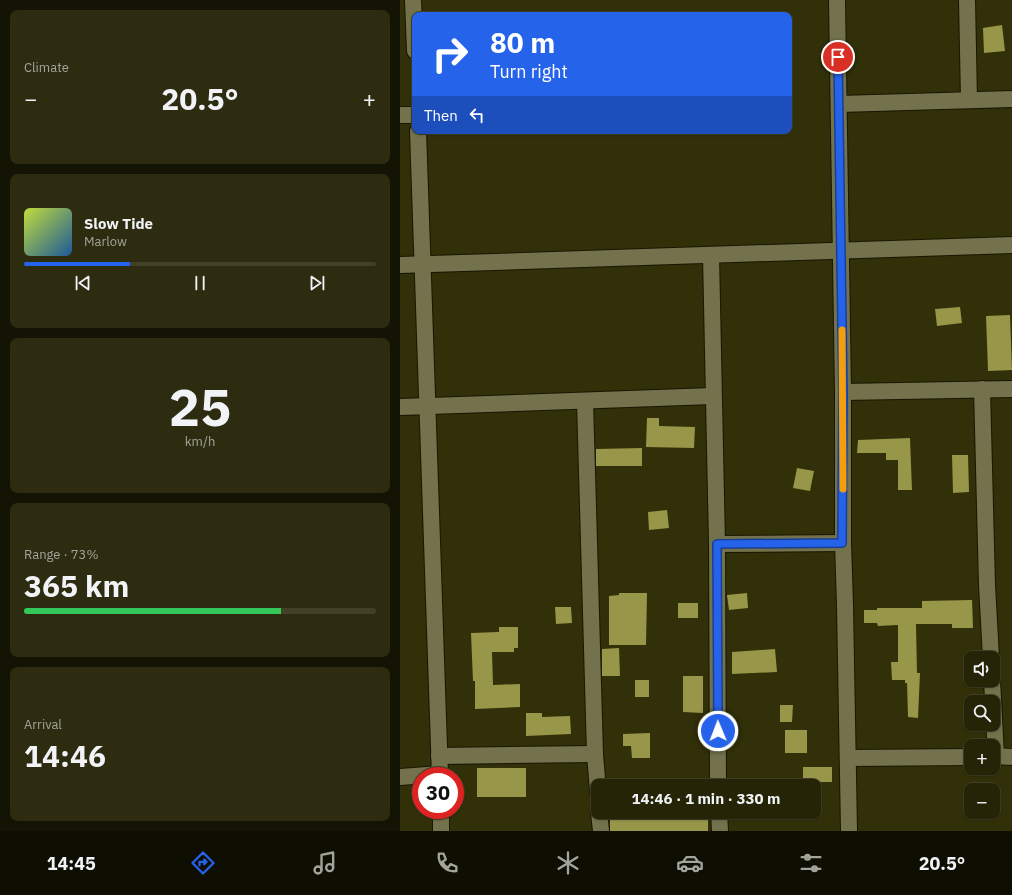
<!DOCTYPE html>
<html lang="en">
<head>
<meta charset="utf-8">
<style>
  body { margin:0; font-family:"IBM Plex Sans",sans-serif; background:#2d2c11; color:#f1f3f6; height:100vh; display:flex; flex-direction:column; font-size:15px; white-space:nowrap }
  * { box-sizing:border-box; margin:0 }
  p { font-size:13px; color:#a3a49b }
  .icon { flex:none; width:22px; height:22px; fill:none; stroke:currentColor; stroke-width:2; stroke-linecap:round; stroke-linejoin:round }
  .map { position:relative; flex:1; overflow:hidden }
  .details { display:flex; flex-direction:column; gap:10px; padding:10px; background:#141404; width:400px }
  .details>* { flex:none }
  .hud { position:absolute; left:12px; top:12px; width:380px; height:122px; border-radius:8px; box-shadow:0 1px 3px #0004,0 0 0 1px #424128; background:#2563eb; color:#fff; overflow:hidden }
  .tools { position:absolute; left:564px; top:651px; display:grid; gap:8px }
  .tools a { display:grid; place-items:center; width:36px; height:36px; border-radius:8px; background:#252407; box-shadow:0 1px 3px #0004,0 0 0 1px #424128; font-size:20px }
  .speed { position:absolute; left:12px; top:767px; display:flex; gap:8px; font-size:20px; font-weight:700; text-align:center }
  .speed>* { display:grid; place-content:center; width:52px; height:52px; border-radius:50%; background:#252407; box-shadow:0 1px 3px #0004,0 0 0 1px #424128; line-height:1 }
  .speed .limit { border:6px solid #d22; background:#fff; color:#111 }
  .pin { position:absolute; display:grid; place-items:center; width:34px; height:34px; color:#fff; margin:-17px; border:2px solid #fff; border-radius:50%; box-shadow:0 1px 4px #0007 }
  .me { position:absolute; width:44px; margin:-22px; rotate:359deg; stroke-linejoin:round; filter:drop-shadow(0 0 3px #0008) }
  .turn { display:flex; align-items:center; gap:14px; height:84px; padding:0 12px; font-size:18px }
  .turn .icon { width:52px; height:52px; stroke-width:2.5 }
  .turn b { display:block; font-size:28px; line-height:34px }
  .then { display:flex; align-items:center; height:38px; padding:0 12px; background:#0003; gap:8px; font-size:15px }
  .big { font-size:30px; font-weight:700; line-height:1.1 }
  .details .widget { flex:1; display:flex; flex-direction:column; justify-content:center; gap:6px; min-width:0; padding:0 14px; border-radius:8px; background:#2d2c11 }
  .details .dial { align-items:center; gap:0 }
  .dial b { font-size:52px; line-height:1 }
  .song { display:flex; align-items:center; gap:12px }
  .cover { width:48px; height:48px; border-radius:6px; background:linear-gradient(135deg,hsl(70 70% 55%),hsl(210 70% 35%)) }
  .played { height:4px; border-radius:2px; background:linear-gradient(90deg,#2563eb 30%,#424128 30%) }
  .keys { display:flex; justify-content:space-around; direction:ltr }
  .heat { display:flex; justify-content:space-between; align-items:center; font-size:22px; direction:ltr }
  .charge { height:6px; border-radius:3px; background:linear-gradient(90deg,#34c759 73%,#424128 0) }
  .trip { position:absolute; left:191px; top:779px; width:230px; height:40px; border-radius:8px; background:#252407; box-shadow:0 1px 3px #0004,0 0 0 1px #424128; font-weight:700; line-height:40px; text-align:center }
  .tab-bar { display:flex; height:64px; justify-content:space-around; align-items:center; background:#0f0e03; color:#a3a49b }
  .tab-bar .icon { width:28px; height:28px }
  .tab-bar .selected { color:#2563eb }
  .tab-bar b { font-size:18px; color:#f1f3f6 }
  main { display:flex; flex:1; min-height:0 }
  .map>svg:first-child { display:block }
  .building { fill:#989648 }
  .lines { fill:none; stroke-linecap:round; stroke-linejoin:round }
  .minor-casing { stroke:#181700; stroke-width:18 }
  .minor { stroke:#73724c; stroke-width:16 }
  .route-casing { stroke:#184099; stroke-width:10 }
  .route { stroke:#2563eb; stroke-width:7 }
  .slow { stroke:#f59e0b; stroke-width:7 }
</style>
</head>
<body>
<main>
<section class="details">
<div class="widget"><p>Climate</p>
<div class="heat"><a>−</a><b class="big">20.5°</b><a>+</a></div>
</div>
<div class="widget">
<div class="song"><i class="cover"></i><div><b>Slow Tide</b><p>Marlow</p></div></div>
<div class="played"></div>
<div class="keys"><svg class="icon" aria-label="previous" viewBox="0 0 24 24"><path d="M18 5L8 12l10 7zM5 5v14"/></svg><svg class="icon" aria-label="pause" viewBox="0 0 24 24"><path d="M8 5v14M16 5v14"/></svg><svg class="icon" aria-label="next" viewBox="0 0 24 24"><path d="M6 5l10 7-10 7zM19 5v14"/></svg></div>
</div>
<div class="widget dial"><b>25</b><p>km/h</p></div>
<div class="widget"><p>Range · 73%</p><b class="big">365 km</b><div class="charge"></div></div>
<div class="widget"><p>Arrival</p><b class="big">14:46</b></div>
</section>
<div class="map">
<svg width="612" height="831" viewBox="0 0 612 831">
  <rect width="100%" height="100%" fill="#313009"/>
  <g class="building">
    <polygon points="602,25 605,51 584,53 583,28"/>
    <polygon points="560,307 562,323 537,326 535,309"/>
    <polygon points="610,315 612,370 588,371 586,316"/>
    <polygon points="247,418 259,418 259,426 295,427 294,448 246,447"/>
    <polygon points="510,438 512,490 498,490 498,460 486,460 486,453 457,453 458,440"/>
    <polygon points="242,448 242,466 196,466 196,449"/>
    <polygon points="552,455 568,455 569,492 553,493"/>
    <polygon points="397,468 414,471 410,491 393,488"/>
    <polygon points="267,510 269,528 249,530 248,512"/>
    <polygon points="219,593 247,593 246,645 209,645 209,596 219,595"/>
    <polygon points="347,593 348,608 329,610 327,595"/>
    <polygon points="572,600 573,628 552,628 552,624 516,624 517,673 520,673 518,718 508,717 507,683 505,683 505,680 492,680 491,662 498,662 498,625 478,626 477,623 464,623 464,610 477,610 477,608 522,608 522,601"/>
    <rect x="278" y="603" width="20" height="15"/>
    <polygon points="155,607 171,607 172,623 156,624"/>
    <polygon points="99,627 118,627 118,648 114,648 114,652 92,652 93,685 120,684 120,707 75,709 75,681 73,681 71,633 99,632"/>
    <polygon points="219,648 220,676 202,676 202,649"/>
    <polygon points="375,649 377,672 332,674 332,652"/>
    <polygon points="283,676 303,676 303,713 283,712"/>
    <rect x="235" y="680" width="14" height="17"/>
    <polygon points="380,705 393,705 392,722 380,722"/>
    <polygon points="126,713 142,713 142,717 170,716 171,734 126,736"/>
    <rect x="385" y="730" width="22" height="23"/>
    <polygon points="250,733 250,758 232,758 231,746 223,746 223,734"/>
    <polygon points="403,767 432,767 432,782 419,782 419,784 403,784"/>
    <rect x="77" y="768" width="49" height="29"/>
    <polygon points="210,812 255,812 255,819 308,818 308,831 210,831"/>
  </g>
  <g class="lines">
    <defs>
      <g id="minor">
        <polyline points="13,0 15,51"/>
        <polyline points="437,0 443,392 443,543 445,605 449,831"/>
        <polyline points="567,0 569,100"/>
        <polyline points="439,104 612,99"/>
        <polyline points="0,115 15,115"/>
        <polyline points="18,131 40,776"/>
        <polyline points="311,255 317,544 318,786"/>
        <polyline points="0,265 612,245"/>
        <polyline points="582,389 587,585 591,658"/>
        <polyline points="443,392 612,389"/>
        <polyline points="185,401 195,754 198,791"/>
        <polyline points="0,407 313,396"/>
        <polyline points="317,544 443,543"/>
        <polyline points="592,680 596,756"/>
        <polyline points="39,756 195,754"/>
        <polyline points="593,756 612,757"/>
        <polyline points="448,758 571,757"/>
        <polyline points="0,777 40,774"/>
        <polyline points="41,810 41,831"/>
        <polyline points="199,812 201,831"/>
        <polyline points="319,812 320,831"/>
      </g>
    </defs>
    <use href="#minor" class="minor-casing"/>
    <use href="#minor" class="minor"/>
  </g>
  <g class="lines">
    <defs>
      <polyline id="route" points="318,731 317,544 442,543 443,392 438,57"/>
    </defs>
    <use href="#route" class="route-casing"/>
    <use href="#route" class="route"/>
    <polyline class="slow" points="442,330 443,489"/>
  </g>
</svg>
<div class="tools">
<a><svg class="icon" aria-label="sound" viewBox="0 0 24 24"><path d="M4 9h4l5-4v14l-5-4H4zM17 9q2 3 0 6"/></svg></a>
<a><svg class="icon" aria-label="search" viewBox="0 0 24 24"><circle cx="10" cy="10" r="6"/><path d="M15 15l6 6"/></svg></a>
<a>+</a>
<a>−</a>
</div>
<div class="speed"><div class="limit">30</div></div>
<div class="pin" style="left:438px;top:57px;background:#d93025"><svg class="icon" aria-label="arrive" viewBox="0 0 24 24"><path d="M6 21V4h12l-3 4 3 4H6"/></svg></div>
<svg class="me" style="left:318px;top:731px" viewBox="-20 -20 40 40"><circle r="17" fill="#2563eb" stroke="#fff" stroke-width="3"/><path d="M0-11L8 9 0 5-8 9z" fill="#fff"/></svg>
<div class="trip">14:46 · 1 min · 330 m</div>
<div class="hud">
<div class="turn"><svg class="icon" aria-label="right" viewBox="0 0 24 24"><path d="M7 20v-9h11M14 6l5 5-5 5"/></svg><div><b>80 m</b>Turn right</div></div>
<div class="then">Then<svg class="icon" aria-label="left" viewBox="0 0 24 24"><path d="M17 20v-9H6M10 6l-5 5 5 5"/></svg></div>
</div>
</div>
</main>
<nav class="tab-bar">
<b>14:45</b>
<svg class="icon selected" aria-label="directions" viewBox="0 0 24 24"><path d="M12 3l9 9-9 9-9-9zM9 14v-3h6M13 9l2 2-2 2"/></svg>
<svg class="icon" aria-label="music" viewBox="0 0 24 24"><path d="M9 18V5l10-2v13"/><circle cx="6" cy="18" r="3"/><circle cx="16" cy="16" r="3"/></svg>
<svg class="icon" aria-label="phone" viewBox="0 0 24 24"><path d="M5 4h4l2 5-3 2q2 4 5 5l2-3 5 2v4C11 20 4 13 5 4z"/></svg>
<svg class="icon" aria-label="climate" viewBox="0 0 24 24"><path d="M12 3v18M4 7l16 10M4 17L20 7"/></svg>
<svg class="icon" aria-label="car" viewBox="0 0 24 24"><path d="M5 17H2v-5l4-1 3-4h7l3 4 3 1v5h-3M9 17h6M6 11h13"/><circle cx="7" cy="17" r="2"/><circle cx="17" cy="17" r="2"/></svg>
<svg class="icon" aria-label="filters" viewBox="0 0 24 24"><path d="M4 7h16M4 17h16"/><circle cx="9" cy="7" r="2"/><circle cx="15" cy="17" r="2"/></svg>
<b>20.5°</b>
</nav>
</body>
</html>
